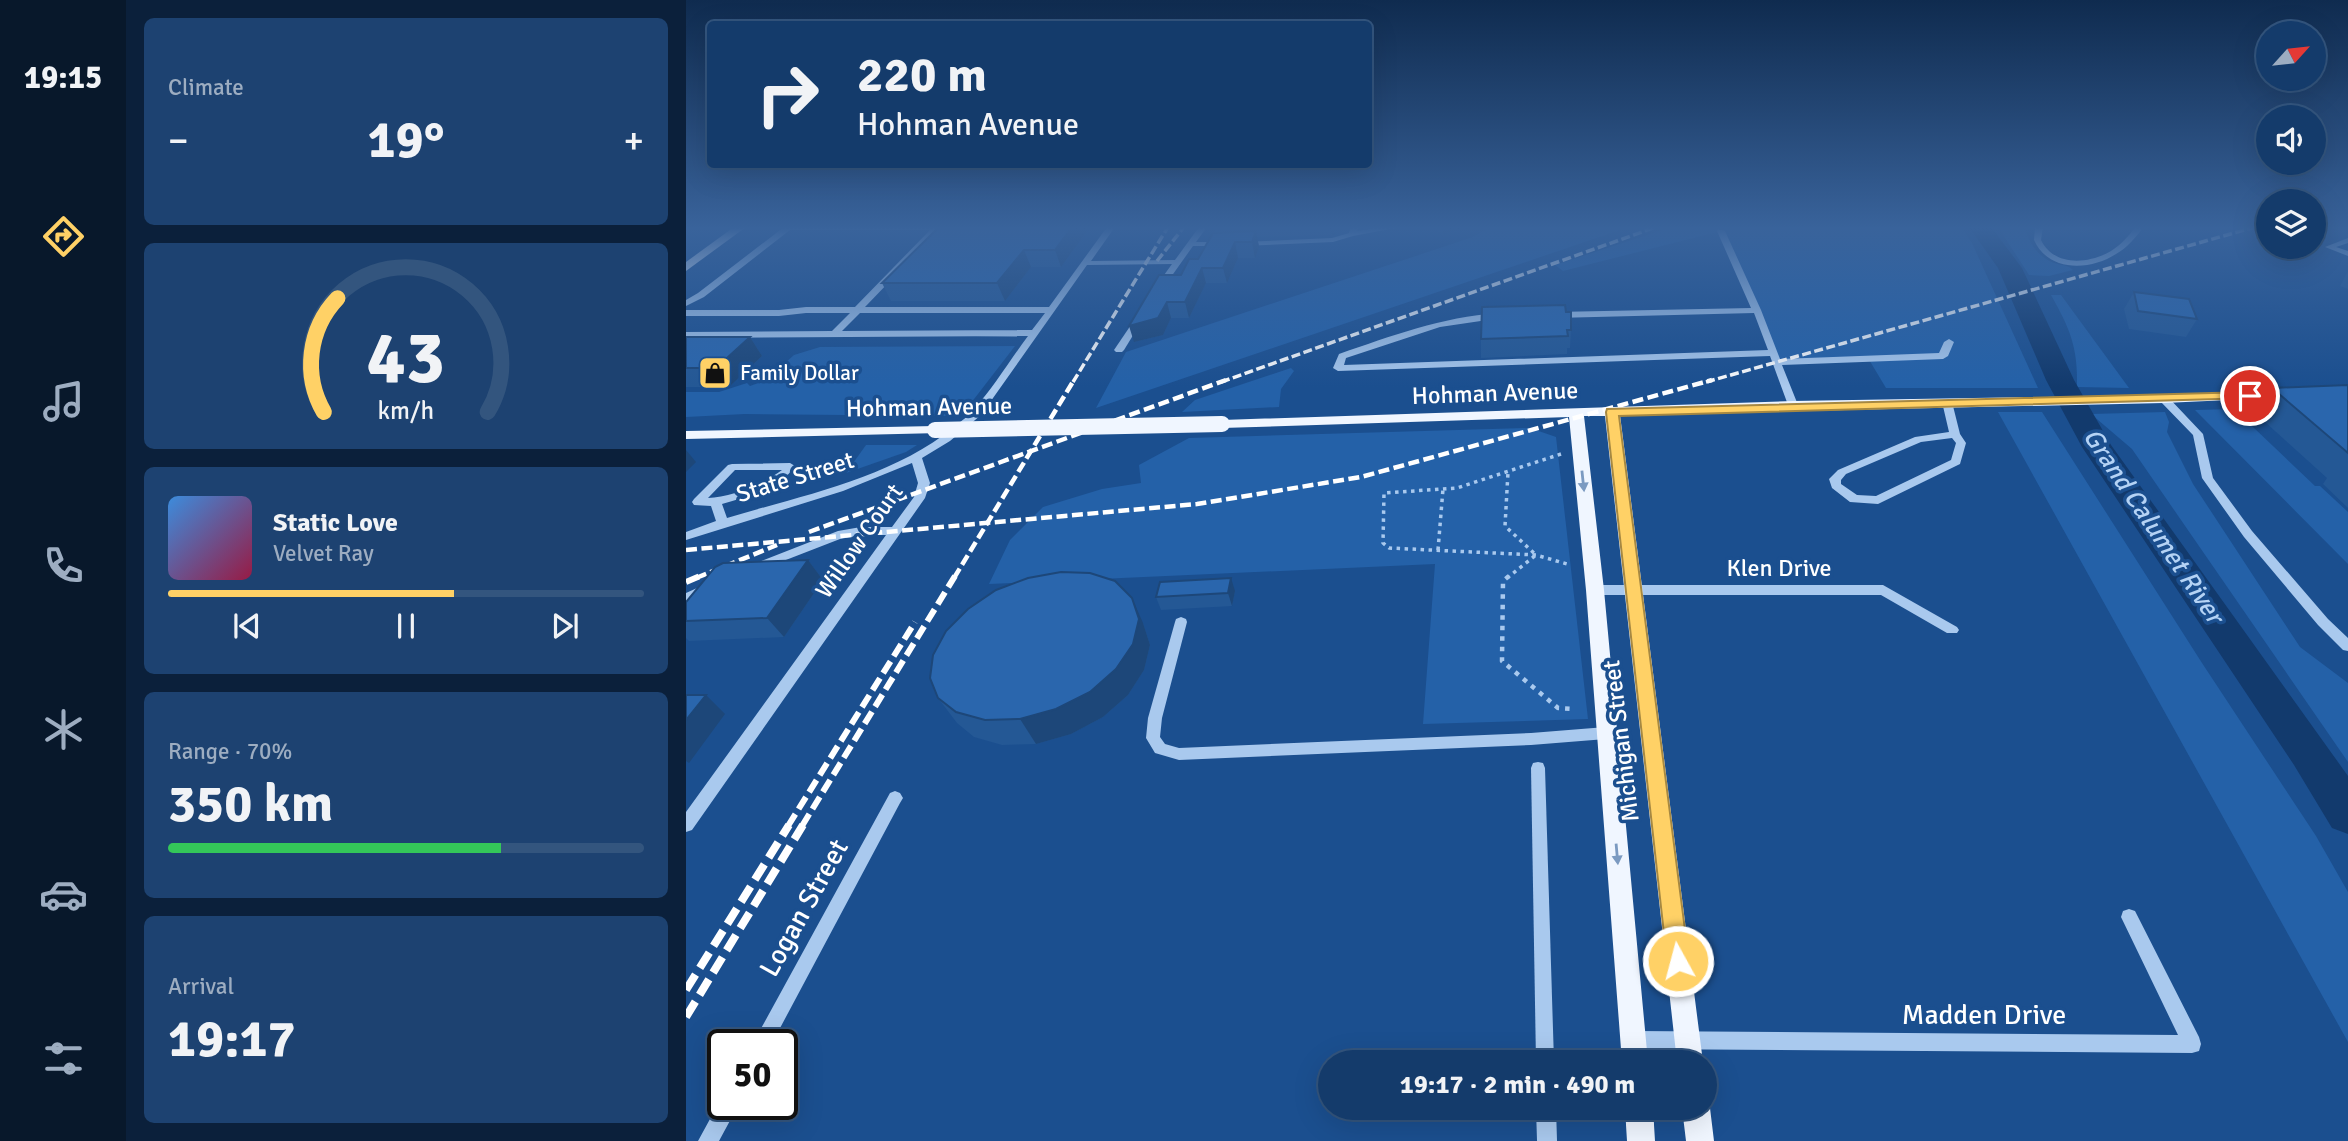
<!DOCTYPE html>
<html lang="en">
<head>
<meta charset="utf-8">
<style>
  body { margin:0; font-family:Signika,sans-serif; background:#1d4271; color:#f1f3f6; height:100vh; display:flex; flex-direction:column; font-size:26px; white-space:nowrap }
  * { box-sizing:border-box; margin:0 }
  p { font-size:23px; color:#9dadc1 }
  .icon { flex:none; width:38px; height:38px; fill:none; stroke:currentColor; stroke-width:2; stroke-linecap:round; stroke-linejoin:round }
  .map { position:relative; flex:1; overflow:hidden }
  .sheet { display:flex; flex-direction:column; gap:18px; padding:18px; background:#0b203b; width:560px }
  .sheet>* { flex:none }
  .top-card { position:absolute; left:21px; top:21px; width:665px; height:147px; border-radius:7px; box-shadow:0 7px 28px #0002,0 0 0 2px #33557e; background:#143b6b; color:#f1f3f6; overflow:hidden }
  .needle { width:46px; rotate:63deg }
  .buttons { position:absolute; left:1570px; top:21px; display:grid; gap:14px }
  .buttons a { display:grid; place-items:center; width:70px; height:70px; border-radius:50%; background:#143b6b; box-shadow:0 7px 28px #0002,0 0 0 2px #33557e; font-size:35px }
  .speed { position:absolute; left:21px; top:1029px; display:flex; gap:14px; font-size:35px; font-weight:700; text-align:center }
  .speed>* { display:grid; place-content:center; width:91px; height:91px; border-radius:50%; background:#143b6b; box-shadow:0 7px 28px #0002,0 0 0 2px #33557e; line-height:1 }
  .speed .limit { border:4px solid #111; border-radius:10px; background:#fff; color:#111 }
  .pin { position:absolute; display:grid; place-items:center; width:60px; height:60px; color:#fff; margin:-30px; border:4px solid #fff; border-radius:50%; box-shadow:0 2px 7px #0007 }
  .me { position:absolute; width:77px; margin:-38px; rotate:353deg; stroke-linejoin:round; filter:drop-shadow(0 0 5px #0008) }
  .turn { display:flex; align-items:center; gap:24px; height:147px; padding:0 35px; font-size:32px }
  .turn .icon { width:91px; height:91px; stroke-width:2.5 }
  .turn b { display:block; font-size:49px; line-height:60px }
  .big { font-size:52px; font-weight:700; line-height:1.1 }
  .sheet .tile { flex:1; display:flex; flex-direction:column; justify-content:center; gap:10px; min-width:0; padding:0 24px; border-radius:10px; background:#1d4271 }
  .sheet .dial { align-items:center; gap:0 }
  .dial svg { height:182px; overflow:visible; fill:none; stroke:#33557e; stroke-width:7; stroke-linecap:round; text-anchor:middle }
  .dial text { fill:#f1f3f6; stroke:none }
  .song { display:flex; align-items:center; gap:21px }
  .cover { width:84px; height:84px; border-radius:10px; background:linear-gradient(135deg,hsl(210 70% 55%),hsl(340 70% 35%)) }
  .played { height:7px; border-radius:4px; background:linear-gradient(90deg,#ffd166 60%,#33557e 60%) }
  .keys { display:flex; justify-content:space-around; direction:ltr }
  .heat { display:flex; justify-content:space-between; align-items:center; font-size:38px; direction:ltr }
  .charge { height:10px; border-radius:5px; background:linear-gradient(90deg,#34c759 70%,#33557e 0) }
  .trip { position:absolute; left:632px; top:1050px; width:399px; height:70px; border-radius:35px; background:#143b6b; box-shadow:0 7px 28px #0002,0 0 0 2px #33557e; font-weight:700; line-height:70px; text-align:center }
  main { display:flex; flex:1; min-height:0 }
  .menu { display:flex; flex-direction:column; width:126px; justify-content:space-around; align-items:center; background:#08182b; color:#9dadc1 }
  .menu .icon { width:49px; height:49px }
  .menu .on { color:#ffd166 }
  .menu b { font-size:32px; color:#f1f3f6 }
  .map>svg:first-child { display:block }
  .green { fill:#2461a8 }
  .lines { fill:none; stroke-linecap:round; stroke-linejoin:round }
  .river { fill:#123a6d; fill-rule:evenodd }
  .path-far1 { stroke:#a9c9ee; stroke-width:3.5; stroke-dasharray:3.5 4.5; stroke-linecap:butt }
  .path { stroke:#a9c9ee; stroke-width:4.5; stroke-dasharray:4.5 6; stroke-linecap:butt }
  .minor { fill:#a9c9ee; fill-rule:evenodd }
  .major { fill:#f0f6ff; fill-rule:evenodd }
  .rail-far3 { stroke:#fff; stroke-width:3.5; stroke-dasharray:9 3.5; stroke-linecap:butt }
  .rail-far2 { stroke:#fff; stroke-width:4.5; stroke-dasharray:11 4.5; stroke-linecap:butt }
  .rail-far1 { stroke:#fff; stroke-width:6; stroke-dasharray:14 6; stroke-linecap:butt }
  .rail { stroke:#fff; stroke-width:8; stroke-dasharray:18 8; stroke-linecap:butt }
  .major-bridge { stroke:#f0f6ff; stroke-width:16 }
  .wall { fill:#245895 }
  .shaded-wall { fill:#1d4779 }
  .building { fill:#2a66ad; stroke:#1d4779; stroke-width:2 }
  .oneway { fill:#7b9ac1 }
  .route { fill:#ffd166; stroke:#a68842; stroke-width:2 }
  .labels { text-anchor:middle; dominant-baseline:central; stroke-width:7; stroke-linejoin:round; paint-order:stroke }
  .far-poi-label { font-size:21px; fill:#fff; stroke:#1b4f8f; text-anchor:start }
  .street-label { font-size:24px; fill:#fff; stroke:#1b4f8f }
  .water-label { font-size:26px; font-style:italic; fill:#b5d3f5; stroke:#1b4f8f }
  .near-street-label { font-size:28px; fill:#fff; stroke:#1b4f8f }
</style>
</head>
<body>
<main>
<nav class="menu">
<b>19:15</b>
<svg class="icon on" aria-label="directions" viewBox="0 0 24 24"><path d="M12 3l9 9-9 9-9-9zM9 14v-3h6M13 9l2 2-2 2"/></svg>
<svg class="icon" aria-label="music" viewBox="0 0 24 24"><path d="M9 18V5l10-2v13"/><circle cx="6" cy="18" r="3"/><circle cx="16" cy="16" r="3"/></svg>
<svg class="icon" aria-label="phone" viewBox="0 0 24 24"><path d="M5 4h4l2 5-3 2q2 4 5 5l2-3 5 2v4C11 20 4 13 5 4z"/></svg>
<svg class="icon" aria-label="climate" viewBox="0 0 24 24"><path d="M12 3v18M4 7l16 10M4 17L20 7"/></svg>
<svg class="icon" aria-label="car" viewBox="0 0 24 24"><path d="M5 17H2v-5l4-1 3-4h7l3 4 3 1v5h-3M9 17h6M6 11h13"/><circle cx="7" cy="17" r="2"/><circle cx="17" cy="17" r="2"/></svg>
<svg class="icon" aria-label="filters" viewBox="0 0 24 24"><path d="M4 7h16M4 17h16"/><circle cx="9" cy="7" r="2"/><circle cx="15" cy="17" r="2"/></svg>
</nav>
<section class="sheet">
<div class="tile"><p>Climate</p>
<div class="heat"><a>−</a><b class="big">19°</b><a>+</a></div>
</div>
<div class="tile dial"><svg viewBox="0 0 100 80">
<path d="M14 69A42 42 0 1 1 86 69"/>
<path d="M14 69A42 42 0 0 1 20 19" stroke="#ffd166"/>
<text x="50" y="56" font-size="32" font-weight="700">43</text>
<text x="50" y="72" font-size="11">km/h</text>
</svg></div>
<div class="tile">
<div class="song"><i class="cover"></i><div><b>Static Love</b><p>Velvet Ray</p></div></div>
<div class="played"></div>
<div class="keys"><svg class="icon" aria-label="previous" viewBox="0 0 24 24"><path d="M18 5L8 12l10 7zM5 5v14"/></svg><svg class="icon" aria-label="pause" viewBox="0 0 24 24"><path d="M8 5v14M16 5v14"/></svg><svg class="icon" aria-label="next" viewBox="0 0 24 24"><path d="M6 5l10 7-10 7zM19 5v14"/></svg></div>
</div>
<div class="tile"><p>Range · 70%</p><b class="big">350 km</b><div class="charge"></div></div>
<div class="tile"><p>Arrival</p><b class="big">19:17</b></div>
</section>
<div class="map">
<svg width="1662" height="1141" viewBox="0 0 1662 1141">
  <rect width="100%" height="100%" fill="#1b4f8f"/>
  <g class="green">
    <polygon points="806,227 943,227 410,408 440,352 784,238"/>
    <polygon points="986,227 1275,227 1286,243 1352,388 1200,388 1182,358 1091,362 1035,231 877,271 869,265"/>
    <path d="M1312,227h27c3,16 15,33 33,37 7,2 10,1 15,6l-24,6 -20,-1z"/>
    <path d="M1365,295h10l68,93 -52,-1c1,-40 -7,-58 -26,-92z"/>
    <polygon points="329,346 275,416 59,414 0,417 0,392 33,392 61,383 64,386 92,376 89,372 108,355 134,347"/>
    <polygon points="605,368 608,371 595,389 593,407 496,412 509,400"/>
    <polygon points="1548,409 1629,486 1634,486 1662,512 1662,564 1509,410"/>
    <polygon points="1312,412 1356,412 1516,663 1630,836 1662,892 1662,1042"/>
    <polygon points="1479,412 1483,422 1481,432 1507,484 1614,647 1662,683 1662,762 1446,449 1405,414"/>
    <polygon points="844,428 870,437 902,719 737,724 749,564 303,584 324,540 357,507 416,489 455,483 453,465 503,438"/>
    <polygon points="180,445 231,445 220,452 160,473"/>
  </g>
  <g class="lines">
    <polygon class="river" points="1283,227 1305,227 1336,268 1388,380 1425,445 1662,776 1662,834 1646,828 1608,765 1396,447 1360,380 1312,268"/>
    <g class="path-far1">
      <polyline points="875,454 771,488 698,493 697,543 703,548 850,555 881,564"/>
      <polyline points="752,550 757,489"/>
      <polyline points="821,578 850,555 819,526 822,472"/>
    </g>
    <polyline class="path" points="823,576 817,581 816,661 872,708 889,709"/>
    <g class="minor">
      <path d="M98,227h158l-77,80h184l58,-80h8l-24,34 84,-1 24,-33h8l-11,15h24l4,2 -4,2h-27l-32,45 -3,1 -4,-3 18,-25 -85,1 -106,150 -31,26 -28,17 8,25 -5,15 -233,332 -6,2v-20l200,-277h-25l-21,4 -85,33 -4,-1 -2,-3 2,-3 87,-34 23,-4h31l22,-30 4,-14 -6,-20 -69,28 -157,49v-8l30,-11 -5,-15 -17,-1 -2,-3 2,-3 34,-34 4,-1 58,-1 5,3c-15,23 -47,30 -73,38l5,14c76,-23 163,-39 227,-91 7,-6 15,-11 20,-18 20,-22 36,-49 54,-73l-342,2v-6l146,-1 18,-18h-44l-27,3h-93v-6h93l27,-3h49l75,-77h-140l-86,67 -18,9v-6l12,-7zM174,313h185l-13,17 -190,1zM49,470h47c-17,13 -52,28 -74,28z"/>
      <polygon points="665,227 673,227 671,231 696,227 715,227 667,236 647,242 556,246 552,244 556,242 646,238 663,233"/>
      <path d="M1349,227h8l-2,13c13,27 48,24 70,11 10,-6 17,-15 25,-24h8c-8,10 -17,21 -28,27 -26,17 -68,18 -82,-14z"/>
      <path d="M1032,229l7,2 36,79 19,49 159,-6 5,-11 5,-3 5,3 -6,14 -5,3 -161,6 16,40 -5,3 -5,-3 -18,-49 -432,15 -5,-3 6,-14c52,-18 103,-37 159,-41l4,3 -1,2 -61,9 -94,31 -2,7 424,-15 -14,-37 -199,5 -4,-3 4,-3 196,-4 -34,-77z"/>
      <polygon points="1662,238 1662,243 1650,247 1662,251 1662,256 1639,247"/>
      <polygon points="453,316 457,319 438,350 436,352 430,352 428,350 449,319"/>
      <polygon points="1478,396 1482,397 1517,434 1527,478 1566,531 1642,619 1662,638 1662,651 1657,650 1632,625 1558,537 1516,478 1507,435 1474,401 1473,399"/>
      <path d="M1261,399l5,3 8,32 6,9 -6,21 -82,40 -28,-2 -18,-14 -3,-9 9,-9 77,-33 34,-5 -7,-30zM1266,438l4,5 -5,17 -75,36 -19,-1 -16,-11v-4l5,-6 75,-32z"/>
      <polygon points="20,584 26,589 24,592 0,603 0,593"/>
      <polygon points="909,585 1197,585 1271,627 1273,630 1271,633 1261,633 1195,595 909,595 903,590"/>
      <polygon points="495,617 500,619 501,622 476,718 474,737 479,744 493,748 845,733 920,727 925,729 927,733 925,737 920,739 845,745 493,760 469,753 460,738 462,718 489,622 490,619"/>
      <polygon points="852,762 857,763 859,768 868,1062 850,1062 845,768 847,763"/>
      <polygon points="209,791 214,793 217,798 214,803 85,1045 66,1045 204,793"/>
      <polygon points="1443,909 1449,911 1513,1037 1515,1044 1513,1051 1506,1053 947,1049 940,1047 938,1040 940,1033 947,1031 1492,1035 1435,917 1437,911"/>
      <polygon points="36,1097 37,1104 53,1104 33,1141 12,1141"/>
      <polygon points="850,1108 870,1108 871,1141 851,1141"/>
    </g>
    <g class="major">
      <polygon points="48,227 60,227 0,271 0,262"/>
      <polygon points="1603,390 1610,394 1608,397 1478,403 934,415 1017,1062 991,1062 919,416 898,416 918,590 962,1062 936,1062 900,590 883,417 536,428 529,424 536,420 1107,401 1478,395"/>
      <polygon points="249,426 254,427 256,430 254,433 0,439 0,431"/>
      <polygon points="1018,1098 1024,1108 1028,1141 1000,1141 996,1108 1018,1108"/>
      <polygon points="939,1108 967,1108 969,1141 941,1141"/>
    </g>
    <g class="rail-far3">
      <polyline points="471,261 498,227"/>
      <polyline points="387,382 482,227"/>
      <polyline points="535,382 970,227"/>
      <polyline points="1020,382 1569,227"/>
    </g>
    <g class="rail-far2">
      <polyline points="123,532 540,380"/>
      <polyline points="0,550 511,504 675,477 1026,380"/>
      <polyline points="10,578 91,545"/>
      <polyline points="268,578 388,380"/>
    </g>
    <g class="rail-far1">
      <polyline points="0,582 14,576"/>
      <polyline points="102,826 229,622"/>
      <polyline points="116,826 269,576"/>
    </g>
    <g class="rail">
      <polyline points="0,990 103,825"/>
      <polyline points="0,1017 117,825"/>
    </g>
    <polyline class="major-bridge" points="249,430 536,424"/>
  </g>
  <g class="wall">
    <polygon points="404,227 375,267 345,267 319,301 205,301 196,283"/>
    <polygon points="528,227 650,227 648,235 646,235 571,237 573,247 569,258 552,258 541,283 520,283 503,318 485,318 477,335 448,342 495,275 512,259 529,233"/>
    <polygon points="746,227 779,227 757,234"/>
    <polygon points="1662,271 1662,289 1654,286"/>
    <polygon points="1448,292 1511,319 1500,337 1443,329 1438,309"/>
    <polygon points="880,312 885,330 884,348 881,348 881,354 795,358 795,339"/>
    <polygon points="0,337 64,337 76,356 43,387 0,387"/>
    <polygon points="1662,385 1662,508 1637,484 1641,478 1569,413 1586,388"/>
    <polygon points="122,560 137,580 98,637 3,641 0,638 0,602"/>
    <polygon points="549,591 546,606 475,610 470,597"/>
    <polygon points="457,623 464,645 458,670 442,695 417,717 385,734 350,744 316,745 288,737 271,723 252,698"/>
  </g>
  <g class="shaded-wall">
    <polygon points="386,227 404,227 375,267 369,250"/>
    <polygon points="644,227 650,227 648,235 646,235"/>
    <polygon points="757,227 779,227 757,234"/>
    <polygon points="570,231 573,247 569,258 566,242"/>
    <polygon points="549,242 552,258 541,283 537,268"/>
    <polygon points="338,250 345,267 319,301 311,283"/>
    <polygon points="516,268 520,283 503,318 499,302"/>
    <polygon points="481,302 485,318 477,335 448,342 443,326"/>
    <polygon points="64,337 76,356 43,387 30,368"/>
    <polygon points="0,450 10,462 0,472"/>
    <polygon points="122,560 137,580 98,637 81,618"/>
    <polygon points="545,578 549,591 546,606 542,593"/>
    <polygon points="446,598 457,623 464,645 458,670 442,695 417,717 385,734 350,744 334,719"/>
    <polygon points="20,695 39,714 3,763 0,761 0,720"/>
  </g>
  <g class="building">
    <polygon points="253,227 386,227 369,250 338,250 311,283 196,283"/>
    <polygon points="570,231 566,242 549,242 537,268 516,268 499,302 481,302 472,318 443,326 473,275 495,275 503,259 512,259 527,233"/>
    <polygon points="1448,292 1503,299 1511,319 1452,311"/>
    <polygon points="879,305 880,312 885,312 885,330 881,330 882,336 795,339 796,307"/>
    <polygon points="0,337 64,337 30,368 0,368"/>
    <polygon points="1662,385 1662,453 1586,388"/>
    <polygon points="122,560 81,618 0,621 0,602 29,567 37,563"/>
    <polygon points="375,572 404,573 429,581 446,598 453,619 447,644 430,669 404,692 370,709 334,719 299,720 270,712 252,698 244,678 247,655 260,631 282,609 310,590 342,578"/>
    <polygon points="545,578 542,593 470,597 474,582"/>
    <polygon points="0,695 20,695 0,720"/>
  </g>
  <defs><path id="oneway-solid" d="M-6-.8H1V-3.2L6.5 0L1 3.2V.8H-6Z" transform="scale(1.75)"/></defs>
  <g class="oneway">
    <use href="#oneway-solid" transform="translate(897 481) rotate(84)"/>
    <use href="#oneway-solid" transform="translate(931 854) rotate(85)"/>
  </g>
  <linearGradient id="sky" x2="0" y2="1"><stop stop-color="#0f2b4f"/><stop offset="0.59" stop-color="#39639b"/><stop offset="1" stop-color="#39639b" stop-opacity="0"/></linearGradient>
  <rect width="1662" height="387" fill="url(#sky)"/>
  <polygon class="route" points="1564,392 1568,393 1568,398 933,416 1003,961 1000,969 992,973 984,969 981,961 920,412 921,409"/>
  <defs>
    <symbol id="shop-square" viewBox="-11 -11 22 22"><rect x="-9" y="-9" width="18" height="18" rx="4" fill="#ffd166" stroke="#1b4f8f"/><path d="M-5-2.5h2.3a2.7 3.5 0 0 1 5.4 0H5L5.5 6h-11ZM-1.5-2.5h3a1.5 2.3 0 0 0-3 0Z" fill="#111"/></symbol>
  </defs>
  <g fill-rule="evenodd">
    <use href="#shop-square" x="10" y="354" width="38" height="38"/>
  </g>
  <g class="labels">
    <g class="far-poi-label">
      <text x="54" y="373">Family Dollar</text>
    </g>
    <g class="street-label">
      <text transform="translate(809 393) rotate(-2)">Hohman Avenue</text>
      <text transform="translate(243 407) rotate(-1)">Hohman Avenue</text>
      <text transform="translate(109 477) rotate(-17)">State Street</text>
      <text transform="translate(173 541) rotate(-55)">Willow Court</text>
      <text x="1093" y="568">Klen Drive</text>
      <text transform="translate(935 741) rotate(-97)">Michigan Street</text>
    </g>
    <g class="water-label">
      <text transform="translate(1467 526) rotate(56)">Grand Calumet River</text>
    </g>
    <g class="near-street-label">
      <text transform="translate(118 908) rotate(-61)">Logan Street</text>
      <text x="1298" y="1015">Madden Drive</text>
    </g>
  </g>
</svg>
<div class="buttons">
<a><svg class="needle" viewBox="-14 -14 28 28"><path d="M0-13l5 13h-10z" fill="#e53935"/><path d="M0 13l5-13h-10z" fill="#9dadc1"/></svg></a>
<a><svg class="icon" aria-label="sound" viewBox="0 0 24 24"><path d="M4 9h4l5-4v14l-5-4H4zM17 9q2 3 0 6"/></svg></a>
<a><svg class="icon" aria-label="layers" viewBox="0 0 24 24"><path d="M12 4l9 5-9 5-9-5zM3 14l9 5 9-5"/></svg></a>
</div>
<div class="speed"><div class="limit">50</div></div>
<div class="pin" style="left:1564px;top:396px;background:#d93025"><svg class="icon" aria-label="arrive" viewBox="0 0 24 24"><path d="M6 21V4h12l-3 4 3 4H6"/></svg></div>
<svg class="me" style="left:992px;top:961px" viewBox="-20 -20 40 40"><circle r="17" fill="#ffd166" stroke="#fff" stroke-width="3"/><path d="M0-11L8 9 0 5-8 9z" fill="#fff"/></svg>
<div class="trip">19:17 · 2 min · 490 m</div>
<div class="top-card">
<div class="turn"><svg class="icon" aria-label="right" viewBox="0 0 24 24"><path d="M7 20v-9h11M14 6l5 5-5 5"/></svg><div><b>220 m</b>Hohman Avenue</div></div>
</div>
</div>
</main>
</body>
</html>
